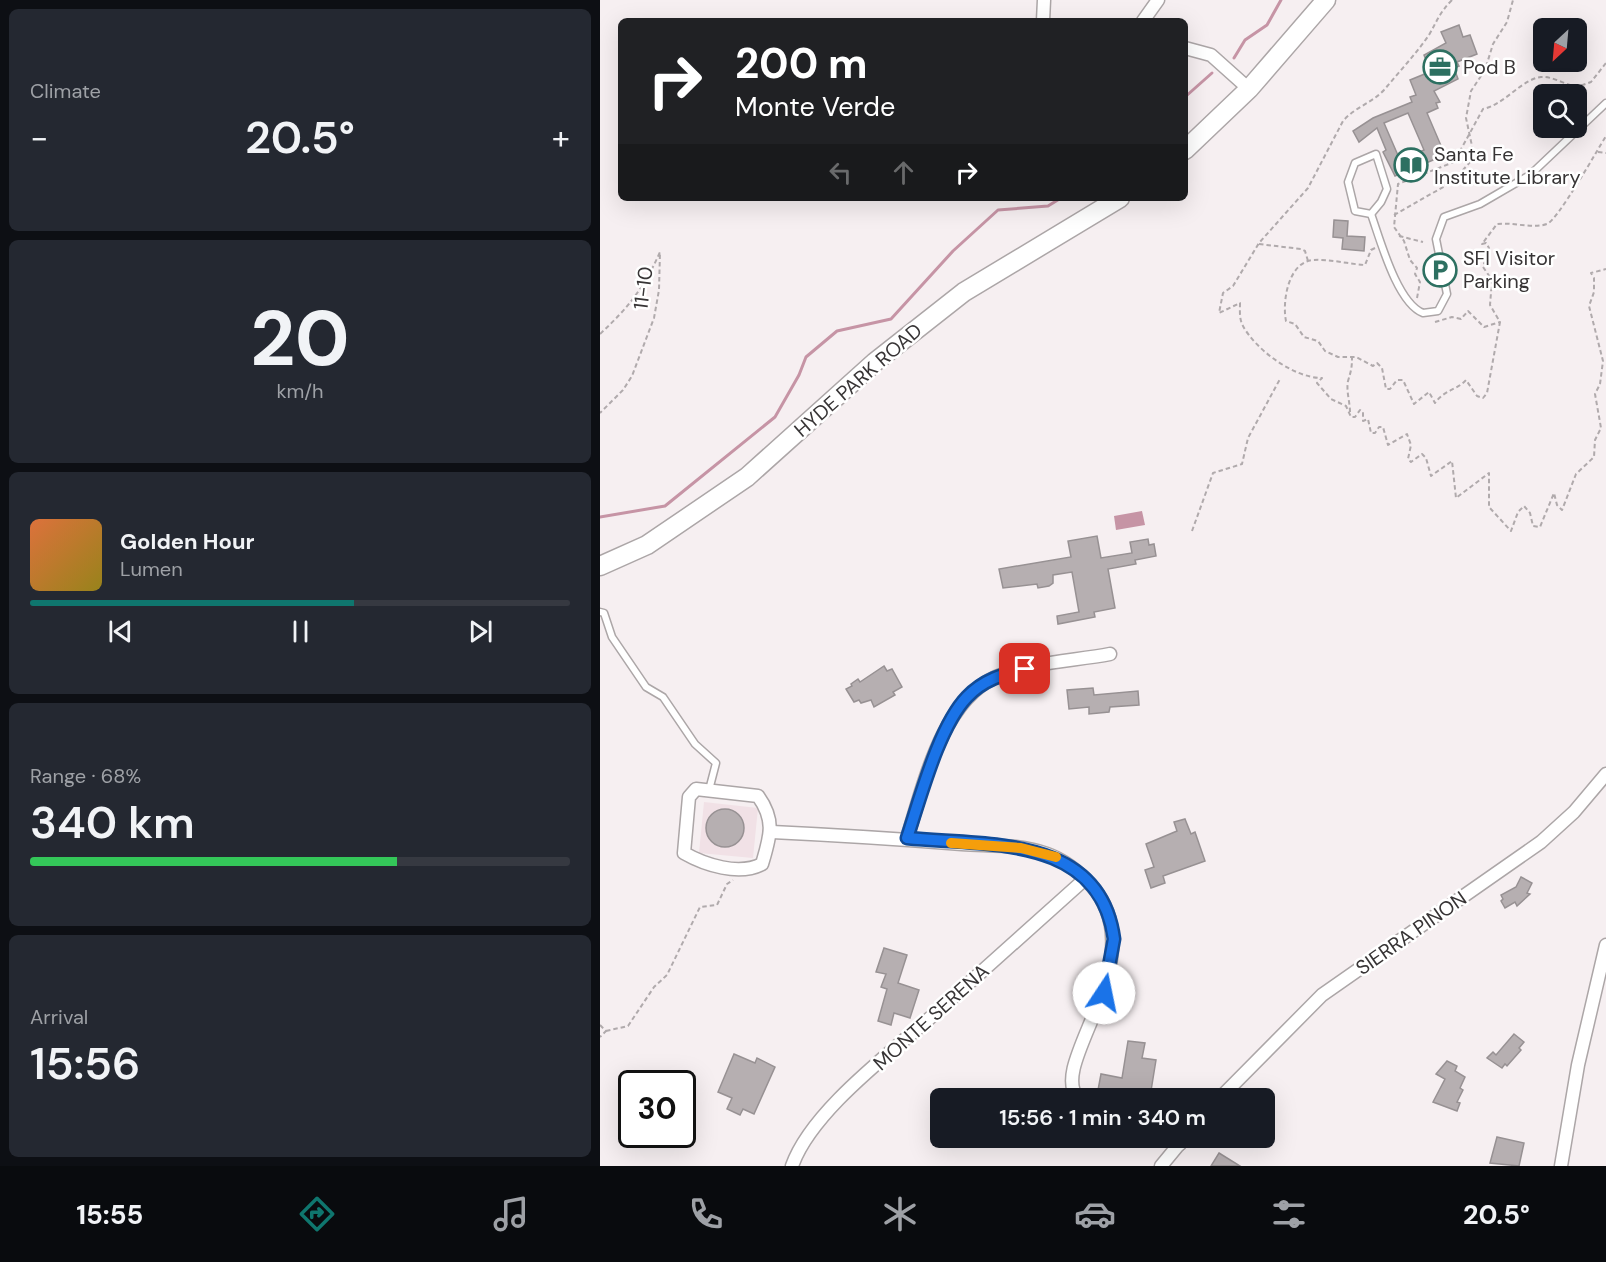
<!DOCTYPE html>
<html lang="en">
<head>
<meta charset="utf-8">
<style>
  body { margin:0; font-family:"DM Sans",sans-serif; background:#242831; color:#f1f3f6; height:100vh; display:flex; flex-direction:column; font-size:22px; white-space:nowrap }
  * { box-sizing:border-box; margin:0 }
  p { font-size:20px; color:#9ea1a6 }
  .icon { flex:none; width:33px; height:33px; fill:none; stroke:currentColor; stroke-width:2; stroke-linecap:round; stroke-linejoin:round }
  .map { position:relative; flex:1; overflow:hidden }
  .sheet { display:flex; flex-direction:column; gap:9px; padding:9px; background:#0d0f14; width:600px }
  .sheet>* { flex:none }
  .banner { position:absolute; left:18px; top:18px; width:570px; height:183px; border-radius:9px; box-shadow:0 6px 24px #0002; background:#202124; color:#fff; overflow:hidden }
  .needle { width:39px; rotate:206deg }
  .tools { position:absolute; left:933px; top:18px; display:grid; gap:12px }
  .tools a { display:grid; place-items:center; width:54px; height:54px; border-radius:9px; background:#171b24; box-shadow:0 6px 24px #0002; font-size:30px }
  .speed { position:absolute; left:18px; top:1070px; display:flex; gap:12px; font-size:30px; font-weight:700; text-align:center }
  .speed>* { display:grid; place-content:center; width:78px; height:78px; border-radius:50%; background:#171b24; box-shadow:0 6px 24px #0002; line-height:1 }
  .speed .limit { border:3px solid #111; border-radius:9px; background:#fff; color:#111 }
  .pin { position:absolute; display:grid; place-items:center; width:51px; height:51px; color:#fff; margin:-26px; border-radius:12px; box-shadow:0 3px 9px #0006 }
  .me { position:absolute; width:66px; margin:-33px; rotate:11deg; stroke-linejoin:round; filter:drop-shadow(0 0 4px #0008) }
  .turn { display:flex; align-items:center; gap:21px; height:126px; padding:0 18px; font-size:27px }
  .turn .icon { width:78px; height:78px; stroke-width:2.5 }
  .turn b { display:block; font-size:42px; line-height:51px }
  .lanes { display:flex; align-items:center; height:57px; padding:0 18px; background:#0003; justify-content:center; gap:30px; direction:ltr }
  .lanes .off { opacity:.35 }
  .big { font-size:45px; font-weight:600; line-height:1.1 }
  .sheet .tile { flex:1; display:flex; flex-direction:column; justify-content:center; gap:9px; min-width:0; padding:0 21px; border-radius:9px; background:#242831 }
  .sheet .dial { align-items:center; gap:0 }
  .dial b { font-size:78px; line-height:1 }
  .song { display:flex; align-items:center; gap:18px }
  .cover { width:72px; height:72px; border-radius:9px; background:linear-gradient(135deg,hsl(20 70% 55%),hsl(50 70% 35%)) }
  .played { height:6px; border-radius:3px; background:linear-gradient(90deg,#0f766e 60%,#363941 60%) }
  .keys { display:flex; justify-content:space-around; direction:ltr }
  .heat { display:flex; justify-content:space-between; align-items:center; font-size:33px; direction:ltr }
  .charge { height:9px; border-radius:4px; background:linear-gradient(90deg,#34c759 68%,#363941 0) }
  .trip { position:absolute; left:330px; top:1088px; width:345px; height:60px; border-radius:9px; background:#171b24; box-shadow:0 6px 24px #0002; font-weight:600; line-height:60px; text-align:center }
  .menu { display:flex; height:96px; justify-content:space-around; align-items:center; background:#090b0e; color:#9ea1a6 }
  .menu .icon { width:42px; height:42px }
  .menu .selected { color:#0f766e }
  .menu b { font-size:27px; color:#f1f3f6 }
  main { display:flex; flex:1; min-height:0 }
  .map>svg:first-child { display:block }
  .built { fill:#f1e1e6 }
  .water { fill:#c694a5 }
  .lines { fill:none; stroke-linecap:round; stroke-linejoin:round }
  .stream { stroke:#c694a5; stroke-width:3 }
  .building { fill:#b6afb1; stroke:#979193; stroke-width:1.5; fill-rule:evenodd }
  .service-casing { stroke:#aca6a7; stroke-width:9 }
  .minor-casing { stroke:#aca6a7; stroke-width:15 }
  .secondary-casing { stroke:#aca6a7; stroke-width:21 }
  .path { stroke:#b0aaac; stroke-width:2; stroke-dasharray:4.5 3; stroke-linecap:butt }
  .service { stroke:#fff; stroke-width:6 }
  .minor { stroke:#fff; stroke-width:12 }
  .secondary { stroke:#fff; stroke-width:18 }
  .route-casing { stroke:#114b97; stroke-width:15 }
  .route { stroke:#1a73e8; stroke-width:10 }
  .slow { stroke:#f59e0b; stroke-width:10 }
  .labels { text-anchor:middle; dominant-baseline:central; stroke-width:5; stroke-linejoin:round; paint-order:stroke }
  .poi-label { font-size:20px; fill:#373435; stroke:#fff; text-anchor:start }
  .street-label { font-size:20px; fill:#373435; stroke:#fff }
</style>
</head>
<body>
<main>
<section class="sheet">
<div class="tile"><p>Climate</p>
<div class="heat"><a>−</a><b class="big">20.5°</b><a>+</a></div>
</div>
<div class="tile dial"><b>20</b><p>km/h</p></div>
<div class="tile">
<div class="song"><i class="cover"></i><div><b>Golden Hour</b><p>Lumen</p></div></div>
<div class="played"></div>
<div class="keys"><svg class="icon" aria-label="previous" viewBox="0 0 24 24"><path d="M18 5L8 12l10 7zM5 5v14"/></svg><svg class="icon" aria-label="pause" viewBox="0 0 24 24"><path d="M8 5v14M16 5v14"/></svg><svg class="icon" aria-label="next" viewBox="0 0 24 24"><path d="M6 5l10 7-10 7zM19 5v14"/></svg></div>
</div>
<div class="tile"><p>Range · 68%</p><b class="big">340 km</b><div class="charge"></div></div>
<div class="tile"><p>Arrival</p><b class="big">15:56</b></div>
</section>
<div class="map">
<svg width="1006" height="1166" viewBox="0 0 1006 1166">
  <rect width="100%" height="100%" fill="#f6eff1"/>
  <polygon class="built" points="104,802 158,808 153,858 99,853"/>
  <polygon class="water" points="542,511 545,525 516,530 514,516"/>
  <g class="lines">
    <g class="stream">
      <polyline points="634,58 645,40 667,25 681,0"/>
      <polyline points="585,97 612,73"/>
      <polyline points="0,517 65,506 175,417 199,375 206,357 237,331 291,319 353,251 398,210 448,206 461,198"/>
    </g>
  </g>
  <g class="building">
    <path d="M859,25l4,12 7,-2 7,19 -20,8 2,4 -5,2 4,11 -24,12 6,11 -4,1 2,5 -11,5 18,42 -50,21 -12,-24 3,-2 -9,-22 -18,14 -6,-11 20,-13 39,-16 -2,-5 6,-2 -6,-15 17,-7 -3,-6 4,-2 -4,-10 22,-12 -5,-11zM808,113l16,37 -24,10 -16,-37z"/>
    <polygon points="734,220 748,221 747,236 765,237 764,251 742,249 743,238 733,237"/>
    <polygon points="497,536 501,558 532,553 530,542 548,539 549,545 554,544 556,556 535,560 536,564 508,569 515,608 494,612 495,617 458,624 457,616 479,612 472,572 453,575 453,583 449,586 438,588 437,584 403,588 399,569 471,557 468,541"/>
    <polygon points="284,666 287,671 292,669 302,687 293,692 295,695 274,707 271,700 261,703 259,700 254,702 246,689 252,686 251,684 258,679 260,682"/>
    <polygon points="493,688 494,695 538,691 539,705 510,707 509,712 489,714 489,707 469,709 467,690"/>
    <circle cx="125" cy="828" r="19"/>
    <polygon points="585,819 591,834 595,832 605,861 563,876 565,883 551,888 545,870 554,867 546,844 577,831 574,822"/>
    <polygon points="921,877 932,883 927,893 930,894 917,906 915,902 905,908 901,901 903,899 901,895 916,887"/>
    <polygon points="284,948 307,955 298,983 319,990 310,1018 294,1013 291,1025 278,1021 287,989 281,987 286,974 276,972"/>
    <polygon points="914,1034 924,1042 919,1048 921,1050 907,1066 905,1064 902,1068 887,1058 893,1052 896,1055"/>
    <polygon points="528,1041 545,1043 542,1058 556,1060 550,1097 531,1094 531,1098 517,1098 511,1097 512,1092 498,1090 501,1074 522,1078"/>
    <polygon points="134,1054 155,1063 157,1058 175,1067 154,1114 143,1109 140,1115 127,1109 132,1098 118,1092"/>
    <polygon points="847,1061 857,1066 855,1071 865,1077 860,1088 863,1090 857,1102 860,1103 857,1111 833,1102 845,1079 836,1074"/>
    <polygon points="897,1137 924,1143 919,1166 890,1163"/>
    <polygon points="619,1153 640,1166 611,1166"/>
  </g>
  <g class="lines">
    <defs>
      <g id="service">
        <polygon points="776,154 787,189 781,202 771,214 755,211 748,182 755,163"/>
        <path d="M771,214c9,25 26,89 52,99l15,-2 9,-17 -11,-55 8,-22 36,-13 50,-29 76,-72"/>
        <polyline points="0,612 4,613 12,637 46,687 63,697 95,744 116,763 109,790"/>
      </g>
      <g id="minor">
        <polyline points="443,21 444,0"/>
        <polyline points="543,21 558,0"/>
        <polyline points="585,48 611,55 649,89"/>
        <path d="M96,789l62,7c18,25 12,41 4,68 -23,12 -57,1 -78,-11l5,-56z"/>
        <path d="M172,832c63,3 127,7 190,12 28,2 58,0 85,10 17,6 32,18 44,31 66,74 -45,178 -13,213"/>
        <path d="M307,838c16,-51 35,-138 89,-161 35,-15 77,-16 114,-23"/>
        <polyline points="620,1098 722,995 941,842 974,812 1006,774"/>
        <polyline points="561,1137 580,1144"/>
        <path d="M192,1166c19,-54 96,-111 139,-149 52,-46 103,-92 154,-138"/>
        <polyline points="561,1166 585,1137"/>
        <polyline points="961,1166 978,1065 1006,945"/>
      </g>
      <g id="secondary">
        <polyline points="585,150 649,89 726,0"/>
        <polyline points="0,566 47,545 147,477 275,362 364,292 520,198"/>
      </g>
    </defs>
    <use href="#service" class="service-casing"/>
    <use href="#minor" class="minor-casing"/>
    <use href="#secondary" class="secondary-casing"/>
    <g class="path">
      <path d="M852,0c-12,12 -15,21 -23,35 -13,19 -30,37 -45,55 -12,13 -29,17 -41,31l-35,67 -49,55 -26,43 -10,7 -4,20 21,-10c0,7 -1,16 3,23 13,24 51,52 79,52l-5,5 14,16 15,7 5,11h4l5,-7 3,2v9l5,-2 3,14h4l4,-6h4l5,18 19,-11 4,11 -3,14 3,3 11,-8 4,4 5,18 21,-15 4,37 33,-25v34l22,24 7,-19 6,-6 6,7 3,13 7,1 14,-34 3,12 5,5 14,-36 18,-17 1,-17 6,-12 -6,-34 5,-10 3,-23 -14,-55 5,-14v-14l-3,-5 15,-4"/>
      <polyline points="998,152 1006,153"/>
      <polyline points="794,215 852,182 871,161 872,146 866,118 871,91 885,70 893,44 907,22 913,0"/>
      <polyline points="799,236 823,242"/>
      <polyline points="659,244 701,249 705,251 708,261"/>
      <path d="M775,248l-4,2 -6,15c-17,-1 -35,-6 -51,-5 -26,1 -32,42 -28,61l9,3 9,13 14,4 7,10 13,6h18l17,9 4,-3 5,5 4,21h4l7,-9h6l11,24 15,-12 6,11c9,-13 22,-13 31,-23l11,16 6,2 4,-5 13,-71 -10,-17 2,-25 -9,-13 6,-19 -3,-5 -4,1 15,-20c16,-2 35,5 50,0 10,-3 51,-75 59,-88"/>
      <path d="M817,298l3,-16 -5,-8 2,-6 -7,-8 -6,-19 -10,-14 4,-43 56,-22 29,-53c21,-4 39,-30 58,-32 12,-1 24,8 36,10l14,-5 15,-19"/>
      <polyline points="835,322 852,317 861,319 868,311 884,327 900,322"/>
      <path d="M0,334c28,-26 44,-46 60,-82l-1,38 -5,28 -22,58 -9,14 -23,23"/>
      <path d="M750,412c0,-10 -4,-21 -2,-31 3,-10 4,-13 4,-24"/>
      <polyline points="592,531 613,473 642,464 648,438 680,379"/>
      <polyline points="0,1025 6,1031 0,1037"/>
      <polyline points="6,1031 28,1026 54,987 67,975 100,907 117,905 127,884 133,880"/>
    </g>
    <use href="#service" class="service"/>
    <use href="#minor" class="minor"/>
    <use href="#secondary" class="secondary"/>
  </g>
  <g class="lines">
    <defs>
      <path id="route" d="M425,669c-22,5 -42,11 -58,28 -28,29 -47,102 -60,141 80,8 193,-4 207,101l-10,54"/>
    </defs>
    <use href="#route" class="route-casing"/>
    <use href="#route" class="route"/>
    <polyline class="slow" points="351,843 421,848 456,857"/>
  </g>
  <defs>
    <symbol id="office-ring" viewBox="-11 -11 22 22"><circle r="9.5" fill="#fff" stroke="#2d7061" stroke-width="1.5"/><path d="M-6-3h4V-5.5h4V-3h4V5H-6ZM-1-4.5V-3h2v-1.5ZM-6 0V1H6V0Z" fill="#2d7061"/></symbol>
    <symbol id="library-ring" viewBox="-11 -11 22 22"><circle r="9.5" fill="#fff" stroke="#2d7061" stroke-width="1.5"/><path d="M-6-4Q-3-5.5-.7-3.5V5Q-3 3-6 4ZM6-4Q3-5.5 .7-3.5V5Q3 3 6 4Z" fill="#2d7061"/></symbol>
    <symbol id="parking-ring" viewBox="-11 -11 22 22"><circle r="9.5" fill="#fff" stroke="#2d7061" stroke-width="1.5"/><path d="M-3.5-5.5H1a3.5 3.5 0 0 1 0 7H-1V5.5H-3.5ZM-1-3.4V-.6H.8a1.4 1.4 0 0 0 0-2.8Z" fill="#2d7061"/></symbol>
  </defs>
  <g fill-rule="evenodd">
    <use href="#office-ring" x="821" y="48" width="38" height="38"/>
    <use href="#library-ring" x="792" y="146" width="38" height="38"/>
    <use href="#parking-ring" x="821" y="251" width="38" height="38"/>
  </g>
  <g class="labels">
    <g class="poi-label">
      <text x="863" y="67">Pod B</text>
      <text x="834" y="154">Santa Fe<tspan x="834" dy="23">Institute Library</tspan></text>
      <text x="863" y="258">SFI Visitor<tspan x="863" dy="23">Parking</tspan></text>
    </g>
    <g class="street-label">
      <text transform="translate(43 288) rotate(-83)">11-10</text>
      <text transform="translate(258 380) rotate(-41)">HYDE PARK ROAD</text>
      <text transform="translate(811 933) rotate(-35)">SIERRA PINON</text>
      <text transform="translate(331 1017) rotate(-42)">MONTE SERENA</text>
    </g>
  </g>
</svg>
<div class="tools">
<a><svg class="needle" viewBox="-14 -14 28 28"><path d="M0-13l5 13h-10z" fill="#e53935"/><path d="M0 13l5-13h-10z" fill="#9ea1a6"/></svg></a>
<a><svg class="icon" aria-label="search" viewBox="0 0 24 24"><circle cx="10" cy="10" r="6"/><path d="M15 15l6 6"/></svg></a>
</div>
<div class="speed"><div class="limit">30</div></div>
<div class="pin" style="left:425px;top:669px;background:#d93025"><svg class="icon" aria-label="arrive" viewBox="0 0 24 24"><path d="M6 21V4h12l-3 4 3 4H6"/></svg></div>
<svg class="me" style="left:504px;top:993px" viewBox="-20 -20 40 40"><circle r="19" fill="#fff"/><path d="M0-13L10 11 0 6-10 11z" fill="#1a73e8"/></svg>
<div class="trip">15:56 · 1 min · 340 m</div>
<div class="banner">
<div class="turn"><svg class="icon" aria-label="right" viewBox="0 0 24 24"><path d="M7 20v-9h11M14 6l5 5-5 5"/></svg><div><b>200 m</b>Monte Verde</div></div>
<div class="lanes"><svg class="icon off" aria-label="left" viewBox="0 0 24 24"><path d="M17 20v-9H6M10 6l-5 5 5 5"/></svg><svg class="icon off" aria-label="ahead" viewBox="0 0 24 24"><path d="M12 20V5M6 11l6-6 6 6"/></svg><svg class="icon" aria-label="right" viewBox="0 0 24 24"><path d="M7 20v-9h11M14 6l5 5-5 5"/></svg></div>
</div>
</div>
</main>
<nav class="menu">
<b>15:55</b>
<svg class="icon selected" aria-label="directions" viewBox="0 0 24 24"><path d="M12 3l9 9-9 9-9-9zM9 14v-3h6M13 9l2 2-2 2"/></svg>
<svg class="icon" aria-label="music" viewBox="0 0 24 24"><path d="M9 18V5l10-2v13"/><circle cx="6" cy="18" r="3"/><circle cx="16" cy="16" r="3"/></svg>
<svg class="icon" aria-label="phone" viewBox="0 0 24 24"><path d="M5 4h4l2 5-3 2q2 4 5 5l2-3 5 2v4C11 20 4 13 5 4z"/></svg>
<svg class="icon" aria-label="climate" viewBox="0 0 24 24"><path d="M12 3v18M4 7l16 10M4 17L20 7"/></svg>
<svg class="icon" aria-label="car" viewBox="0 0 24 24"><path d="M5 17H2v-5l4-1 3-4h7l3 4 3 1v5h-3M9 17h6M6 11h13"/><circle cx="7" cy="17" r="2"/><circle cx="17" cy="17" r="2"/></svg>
<svg class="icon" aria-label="filters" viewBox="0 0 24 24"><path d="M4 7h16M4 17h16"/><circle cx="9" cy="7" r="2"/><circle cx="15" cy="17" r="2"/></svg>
<b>20.5°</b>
</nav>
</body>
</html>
